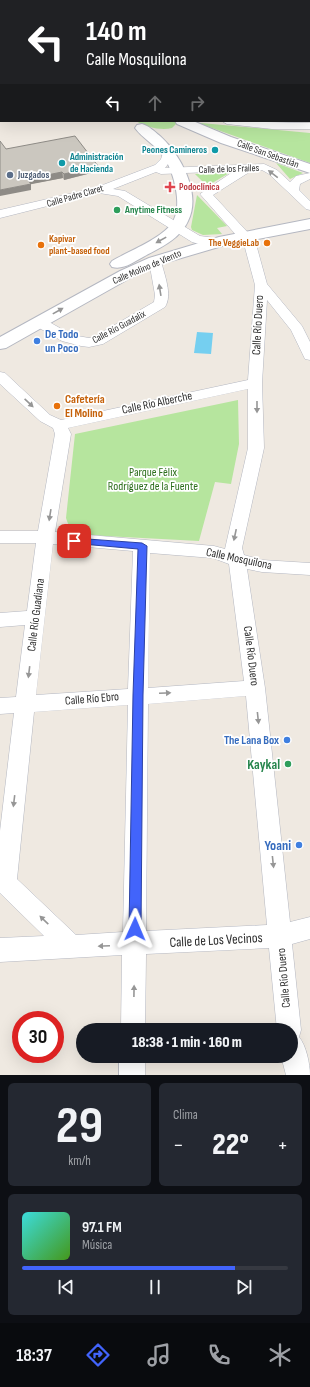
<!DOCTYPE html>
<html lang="es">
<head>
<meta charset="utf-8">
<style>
  body { margin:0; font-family:"Sofia Sans Condensed",sans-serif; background:#242831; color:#f1f3f6; height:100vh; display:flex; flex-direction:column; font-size:15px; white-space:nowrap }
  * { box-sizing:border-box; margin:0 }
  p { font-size:13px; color:#9ea1a6 }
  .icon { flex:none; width:22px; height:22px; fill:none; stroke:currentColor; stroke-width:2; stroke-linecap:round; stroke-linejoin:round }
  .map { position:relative; height:1075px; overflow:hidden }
  .side { display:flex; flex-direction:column; gap:8px; padding:8px; background:#0d0f14; flex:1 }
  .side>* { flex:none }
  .guide { position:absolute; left:0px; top:0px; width:310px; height:122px; box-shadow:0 4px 16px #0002; background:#202124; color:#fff; overflow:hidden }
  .speed { position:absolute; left:12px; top:1011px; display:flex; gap:8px; font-size:20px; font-weight:700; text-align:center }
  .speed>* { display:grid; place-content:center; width:52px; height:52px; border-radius:50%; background:#171b24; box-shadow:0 4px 16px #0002; line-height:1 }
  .speed .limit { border:6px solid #d22; background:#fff; color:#111 }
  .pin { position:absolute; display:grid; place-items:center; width:34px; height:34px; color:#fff; margin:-17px; border-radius:8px; box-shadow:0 2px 6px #0006 }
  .me { position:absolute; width:44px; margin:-22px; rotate:1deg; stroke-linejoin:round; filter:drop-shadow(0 0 3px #0008) }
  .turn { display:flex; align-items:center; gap:14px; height:84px; padding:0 20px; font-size:18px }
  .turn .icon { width:52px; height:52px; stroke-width:2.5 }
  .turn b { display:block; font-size:28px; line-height:34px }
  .lanes { display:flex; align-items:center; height:38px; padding:0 20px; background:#0003; justify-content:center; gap:20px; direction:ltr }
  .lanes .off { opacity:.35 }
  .big { font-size:30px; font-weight:800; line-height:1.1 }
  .side .widget { flex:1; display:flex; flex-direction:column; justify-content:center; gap:6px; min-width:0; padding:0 14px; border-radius:6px; background:#242831 }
  .side .dial { align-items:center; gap:0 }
  .dial b { font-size:52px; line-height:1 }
  .song { display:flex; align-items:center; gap:12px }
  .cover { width:48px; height:48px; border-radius:6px; background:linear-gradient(135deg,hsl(180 70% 55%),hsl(100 70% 35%)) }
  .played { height:4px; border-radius:2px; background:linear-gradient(90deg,#4264fb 80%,#363941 80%) }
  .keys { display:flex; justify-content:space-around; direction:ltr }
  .heat { display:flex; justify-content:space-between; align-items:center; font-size:22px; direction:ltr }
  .side .tiles { flex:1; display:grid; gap:8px; grid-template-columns:1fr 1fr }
  .widget:last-child { grid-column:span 2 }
  .trip { position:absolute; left:76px; top:1023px; width:222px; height:40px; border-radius:20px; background:#171b24; box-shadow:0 4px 16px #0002; font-weight:800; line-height:40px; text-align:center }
  .tabs { display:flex; height:64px; justify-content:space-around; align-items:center; background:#090b0e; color:#9ea1a6 }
  .tabs .icon { width:28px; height:28px }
  .tabs .active { color:#4264fb }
  .tabs b { font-size:18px; color:#f1f3f6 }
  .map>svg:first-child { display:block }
  .green { fill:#b6e59e }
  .water { fill:#75cff0 }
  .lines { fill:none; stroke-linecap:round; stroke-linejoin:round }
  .street-casing { stroke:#b4b7c1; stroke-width:1 }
  .secondary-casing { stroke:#b4b7c1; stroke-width:2 }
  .street { fill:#fff; fill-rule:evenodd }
  .secondary { fill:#fff; fill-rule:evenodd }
  .wall { fill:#afaba4 }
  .shaded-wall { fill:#8e8b86 }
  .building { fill:#cbc7bf; stroke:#8e8b86 }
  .oneway { fill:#969696 }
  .route { fill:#4264fb; stroke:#2b41a3 }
  .culture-dot { fill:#0f9aa8; stroke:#fff; stroke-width:1.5 }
  .service-dot { fill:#5c6f8a; stroke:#fff; stroke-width:1.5 }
  .health-dot { fill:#e0444e; stroke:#fff; stroke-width:1.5 }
  .leisure-dot { fill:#2e9e5b; stroke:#fff; stroke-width:1.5 }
  .food-dot { fill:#e8710a; stroke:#fff; stroke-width:1.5 }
  .shop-dot { fill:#3f7fe0; stroke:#fff; stroke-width:1.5 }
  .labels { text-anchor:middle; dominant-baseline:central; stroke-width:3.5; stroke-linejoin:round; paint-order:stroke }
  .far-culture-label { font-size:10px; font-weight:bold; fill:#0d838f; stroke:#fff; text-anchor:end }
  .far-street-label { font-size:10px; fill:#2e2e2e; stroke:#fff }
  .far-service-label { font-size:10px; font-weight:bold; fill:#4e5e75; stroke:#fff; text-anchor:start }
  .far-health-label { font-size:10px; font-weight:bold; fill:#be3a42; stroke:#fff; text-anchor:start }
  .far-leisure-label { font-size:10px; font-weight:bold; fill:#27864d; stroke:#fff; text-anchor:start }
  .far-food-label { font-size:10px; font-weight:bold; fill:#c56008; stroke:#fff; text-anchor:start }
  .street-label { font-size:12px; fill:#2e2e2e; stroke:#fff }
  .shop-label { font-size:12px; font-weight:bold; fill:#366cbe; stroke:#fff; text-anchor:start }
  .food-label { font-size:12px; font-weight:bold; fill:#c56008; stroke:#fff; text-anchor:start }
  .park-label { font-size:12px; fill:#2c6e1b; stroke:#fff }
  .near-leisure-label { font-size:14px; font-weight:bold; fill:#27864d; stroke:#fff; text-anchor:end }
  .near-shop-label { font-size:14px; font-weight:bold; fill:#366cbe; stroke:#fff; text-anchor:end }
  .near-street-label { font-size:14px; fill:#2e2e2e; stroke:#fff }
</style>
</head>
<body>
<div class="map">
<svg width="310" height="1075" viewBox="0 0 310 1075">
  <rect width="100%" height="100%" fill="#efe9e1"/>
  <g class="green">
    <path d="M136,121h39l1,3 -4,4c-11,3 -26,-1 -36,-7z"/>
    <polygon points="201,123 310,133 310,163 201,124"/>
    <polygon points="276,163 303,173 290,179"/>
    <polygon points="231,172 207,186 195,174"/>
    <polygon points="197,195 227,226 217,228 222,234 203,235 192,230 191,227"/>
    <path d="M238,400l1,44 -8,40 -16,-2 -16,59 -113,-6c-11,-3 -17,-6 -20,-17l9,-84z"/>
  </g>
  <polygon class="water" points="197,332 213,333 211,354 194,353"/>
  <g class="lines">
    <defs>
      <g id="street">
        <rect x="110" y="0" width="8" height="1"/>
        <polygon points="205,0 213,0 214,1 204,1"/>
        <rect x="0" y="15" width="1" height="6"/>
        <rect x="0" y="64" width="1" height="8"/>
        <rect x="309" y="109" width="1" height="6"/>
        <polygon points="222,121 310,123 310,129 272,129 227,124"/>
        <path d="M168,149l5,3 -2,8 -6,8 99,-4 13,6 13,12 6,-6 14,-3v6l-10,5 -1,6 11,11v9l-4,-1 -37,-35 -7,-4 -11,1 -38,24 39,42 4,7 11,40 35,42 8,16v18l-5,-1 -14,-29 -24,-30 -5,83 2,65 -22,100 2,7 18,5 48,3v12l-48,-3 -15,-3 18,119 25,234 20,-5v22l-18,5 9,86 -2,7c7,8 11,27 11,38h-24l-5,-19h10v-26h-14l-8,-82 -123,6 -1,76h-24l1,-75 -122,7v-24l44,-2 -44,-43v-62l14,-118 -14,1v-16l16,-1 9,-72 -25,2v-14l27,-2 9,-68h-36v-12h38l17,-97 -2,-6 -13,-7 -40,-37v-12l5,1 45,42 11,5 187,-40 7,-95 -11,-41 -44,-50 34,-23 -73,3 -5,-2 -43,17 12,2 75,45 23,3 2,3 -2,3 -17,1 -14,-4 -74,-46 -19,-3 -99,25v-8l95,-22 60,-23 6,-6 3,-9zM248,389v59l-23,101 -11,-3 -159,-14 16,-98 -3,-6zM53,544l80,7 -5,138 -92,6zM150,553l63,5 16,6 15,117 -96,7zM246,696l21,229 -121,6 2,-227zM128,705l-5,227 -47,3 -59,-56 17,-167z"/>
        <path d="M155,257l4,1 2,3c3,13 12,34 4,46l-62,37 -14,3 -8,-1 -19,-5 -28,-16 -2,-3 2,-3h10l28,16 17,3 5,-1 60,-35 1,-7 -6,-34 2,-3z"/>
        <rect x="119" y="1056" width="26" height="19"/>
      </g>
      <g id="secondary">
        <rect x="219" y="0" width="10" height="1"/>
        <rect x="0" y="46" width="1" height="8"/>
        <rect x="309" y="103" width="1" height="9"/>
        <polygon points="175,121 193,121 231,137 310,164 310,173 221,143 177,124"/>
        <path d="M142,124c7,2 12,7 18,12 20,18 42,57 28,85 -8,18 -28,27 -45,36 -10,5 -19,13 -31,10l-2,-3 2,-3c17,-10 49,-22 60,-38 6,-9 6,-22 4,-33 -2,-12 -6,-24 -13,-34 -7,-11 -20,-17 -28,-28l2,-3z"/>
        <polygon points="310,219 310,229 222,246 161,264 132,277 6,348 0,349 0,337 120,271 149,258 219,237"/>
      </g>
    </defs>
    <use href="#street" class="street-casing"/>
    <use href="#secondary" class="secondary-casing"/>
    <use href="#street" class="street"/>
    <use href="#secondary" class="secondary"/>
  </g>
  <polygon class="wall" points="6,149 98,166 99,171 64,180 63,178 30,184 31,190"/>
  <g class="shaded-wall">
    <polygon points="98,166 99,171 64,180 64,174"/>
    <polygon points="62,172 63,178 27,185 27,179"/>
    <polygon points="31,184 31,190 0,196 0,190"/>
  </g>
  <polygon class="building" points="75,136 98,166 64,174 62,172 27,179 31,184 0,190 0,141 6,149"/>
  <defs><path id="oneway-solid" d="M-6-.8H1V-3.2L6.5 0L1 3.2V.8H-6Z"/></defs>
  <g class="oneway">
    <use href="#oneway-solid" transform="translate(273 174) rotate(-143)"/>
    <use href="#oneway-solid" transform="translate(161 240) rotate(151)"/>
    <use href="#oneway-solid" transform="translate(160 290) rotate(-99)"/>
    <use href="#oneway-solid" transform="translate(58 311) rotate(-29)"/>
    <use href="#oneway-solid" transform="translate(29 403) rotate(43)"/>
    <use href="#oneway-solid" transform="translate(257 407) rotate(90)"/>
    <use href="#oneway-solid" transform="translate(50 515) rotate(99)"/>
    <use href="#oneway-solid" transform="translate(235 535) rotate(102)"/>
    <use href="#oneway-solid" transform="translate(29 672) rotate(97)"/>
    <use href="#oneway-solid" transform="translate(165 693) rotate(-3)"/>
    <use href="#oneway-solid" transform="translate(258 718) rotate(84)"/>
    <use href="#oneway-solid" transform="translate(14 801) rotate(97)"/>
    <use href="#oneway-solid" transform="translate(273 862) rotate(84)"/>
    <use href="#oneway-solid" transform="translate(44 920) rotate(-136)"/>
    <use href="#oneway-solid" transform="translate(104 946) rotate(178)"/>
    <use href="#oneway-solid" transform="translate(134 991) rotate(-89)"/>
  </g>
  <polygon class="route" points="74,538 142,543 147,546 143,695 141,929 139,933 135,935 130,933 129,929 133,695 138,549 71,543 69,541"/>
  <g class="culture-dot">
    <circle cx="215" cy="150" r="4"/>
    <circle cx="62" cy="163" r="4"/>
  </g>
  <circle class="service-dot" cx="10" cy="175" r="4"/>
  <path class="health-dot" d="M168 181h4v4h4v4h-4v4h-4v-4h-4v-4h4z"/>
  <g class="leisure-dot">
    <circle cx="117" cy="210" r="4"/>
    <circle cx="288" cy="764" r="4"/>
  </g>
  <g class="food-dot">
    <circle cx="267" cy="243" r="4"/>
    <circle cx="41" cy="245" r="4"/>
    <circle cx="57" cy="406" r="4"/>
  </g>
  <g class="shop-dot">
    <circle cx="37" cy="341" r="4"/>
    <circle cx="287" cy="740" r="4"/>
    <circle cx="299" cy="845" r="4"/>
  </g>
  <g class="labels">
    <g class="far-culture-label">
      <text x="207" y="150">Peones Camineros</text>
      <text x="70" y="157" text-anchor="start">Administración<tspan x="70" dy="12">de Hacienda</tspan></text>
    </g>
    <g class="far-street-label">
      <text transform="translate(268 154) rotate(20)">Calle San Sebastián</text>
      <text transform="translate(229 169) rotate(-2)">Calle de los Frailes</text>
      <text transform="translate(75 196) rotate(-16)">Calle Padre Claret</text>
      <text transform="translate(147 267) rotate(-23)">Calle Molino de Viento</text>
      <text transform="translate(119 327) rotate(-28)">Calle Río Guadalix</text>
    </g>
    <g class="far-service-label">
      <text x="18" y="175">Juzgados</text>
    </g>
    <g class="far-health-label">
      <text x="179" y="187">Podoclínica</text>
    </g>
    <g class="far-leisure-label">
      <text x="125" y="210">Anytime Fitness</text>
    </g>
    <g class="far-food-label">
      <text x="49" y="239">Kapivar<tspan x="49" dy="12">plant-based food</tspan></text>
      <text x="259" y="243" text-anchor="end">The VeggieLab</text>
    </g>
    <g class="street-label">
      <text transform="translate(258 325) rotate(-87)">Calle Río Duero</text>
      <text transform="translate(157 403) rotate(-12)">Calle Río Alberche</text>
      <text transform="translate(239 559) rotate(12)">Calle Mosquilona</text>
      <text transform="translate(36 615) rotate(-83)">Calle Río Guadiana</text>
      <text transform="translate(251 656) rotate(83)">Calle Río Duero</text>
      <text transform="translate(92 699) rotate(-5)">Calle Río Ebro</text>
      <text transform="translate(284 978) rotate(-95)">Calle Río Duero</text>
    </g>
    <g class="shop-label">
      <text x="45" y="334">De Todo<tspan x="45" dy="14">un Poco</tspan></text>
      <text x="279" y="740" text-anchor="end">The Lana Box</text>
    </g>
    <g class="food-label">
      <text x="65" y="399">Cafetería<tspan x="65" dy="14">El Molino</tspan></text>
    </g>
    <g class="park-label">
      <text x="153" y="472">Parque Félix<tspan x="153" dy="14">Rodríguez de la Fuente</tspan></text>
    </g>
    <g class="near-leisure-label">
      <text x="280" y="764">Kaykal</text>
    </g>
    <g class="near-shop-label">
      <text x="291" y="845">Yoani</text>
    </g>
    <g class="near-street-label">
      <text transform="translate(216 940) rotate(-3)">Calle de Los Vecinos</text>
    </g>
  </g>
</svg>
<div class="speed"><div class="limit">30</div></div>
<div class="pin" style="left:74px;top:541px;background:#d93025"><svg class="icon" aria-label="arrive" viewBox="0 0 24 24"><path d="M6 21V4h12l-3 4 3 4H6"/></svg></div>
<svg class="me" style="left:135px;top:929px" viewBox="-20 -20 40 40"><path d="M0-17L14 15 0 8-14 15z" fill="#4264fb" stroke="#fff" stroke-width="4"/></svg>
<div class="trip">18:38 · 1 min · 160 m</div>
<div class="guide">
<div class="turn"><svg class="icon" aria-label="left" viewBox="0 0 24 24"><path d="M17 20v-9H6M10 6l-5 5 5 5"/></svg><div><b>140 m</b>Calle Mosquilona</div></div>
<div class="lanes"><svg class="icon" aria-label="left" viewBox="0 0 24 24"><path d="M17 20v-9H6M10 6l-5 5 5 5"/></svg><svg class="icon off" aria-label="ahead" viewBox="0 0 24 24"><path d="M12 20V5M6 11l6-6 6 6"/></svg><svg class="icon off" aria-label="right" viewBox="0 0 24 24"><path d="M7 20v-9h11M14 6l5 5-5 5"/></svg></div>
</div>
</div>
<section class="side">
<div class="tiles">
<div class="widget dial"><b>29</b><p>km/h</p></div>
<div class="widget"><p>Clima</p>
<div class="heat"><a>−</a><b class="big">22°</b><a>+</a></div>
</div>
<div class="widget">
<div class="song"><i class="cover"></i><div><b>97.1 FM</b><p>Música</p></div></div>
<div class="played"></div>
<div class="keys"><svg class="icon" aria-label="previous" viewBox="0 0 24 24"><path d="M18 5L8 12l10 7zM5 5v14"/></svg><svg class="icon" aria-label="pause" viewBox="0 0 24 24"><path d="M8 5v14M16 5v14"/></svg><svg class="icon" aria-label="next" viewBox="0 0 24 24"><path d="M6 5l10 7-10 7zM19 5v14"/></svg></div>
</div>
</div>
</section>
<nav class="tabs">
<b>18:37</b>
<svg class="icon active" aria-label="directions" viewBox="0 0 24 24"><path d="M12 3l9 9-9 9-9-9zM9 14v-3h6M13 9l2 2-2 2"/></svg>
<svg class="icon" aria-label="music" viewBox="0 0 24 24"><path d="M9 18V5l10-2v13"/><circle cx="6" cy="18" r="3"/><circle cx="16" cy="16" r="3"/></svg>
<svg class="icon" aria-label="phone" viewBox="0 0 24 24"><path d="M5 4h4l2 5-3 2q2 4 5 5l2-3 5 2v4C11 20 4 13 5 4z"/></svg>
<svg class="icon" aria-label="climate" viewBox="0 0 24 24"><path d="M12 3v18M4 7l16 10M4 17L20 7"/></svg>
</nav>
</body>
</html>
